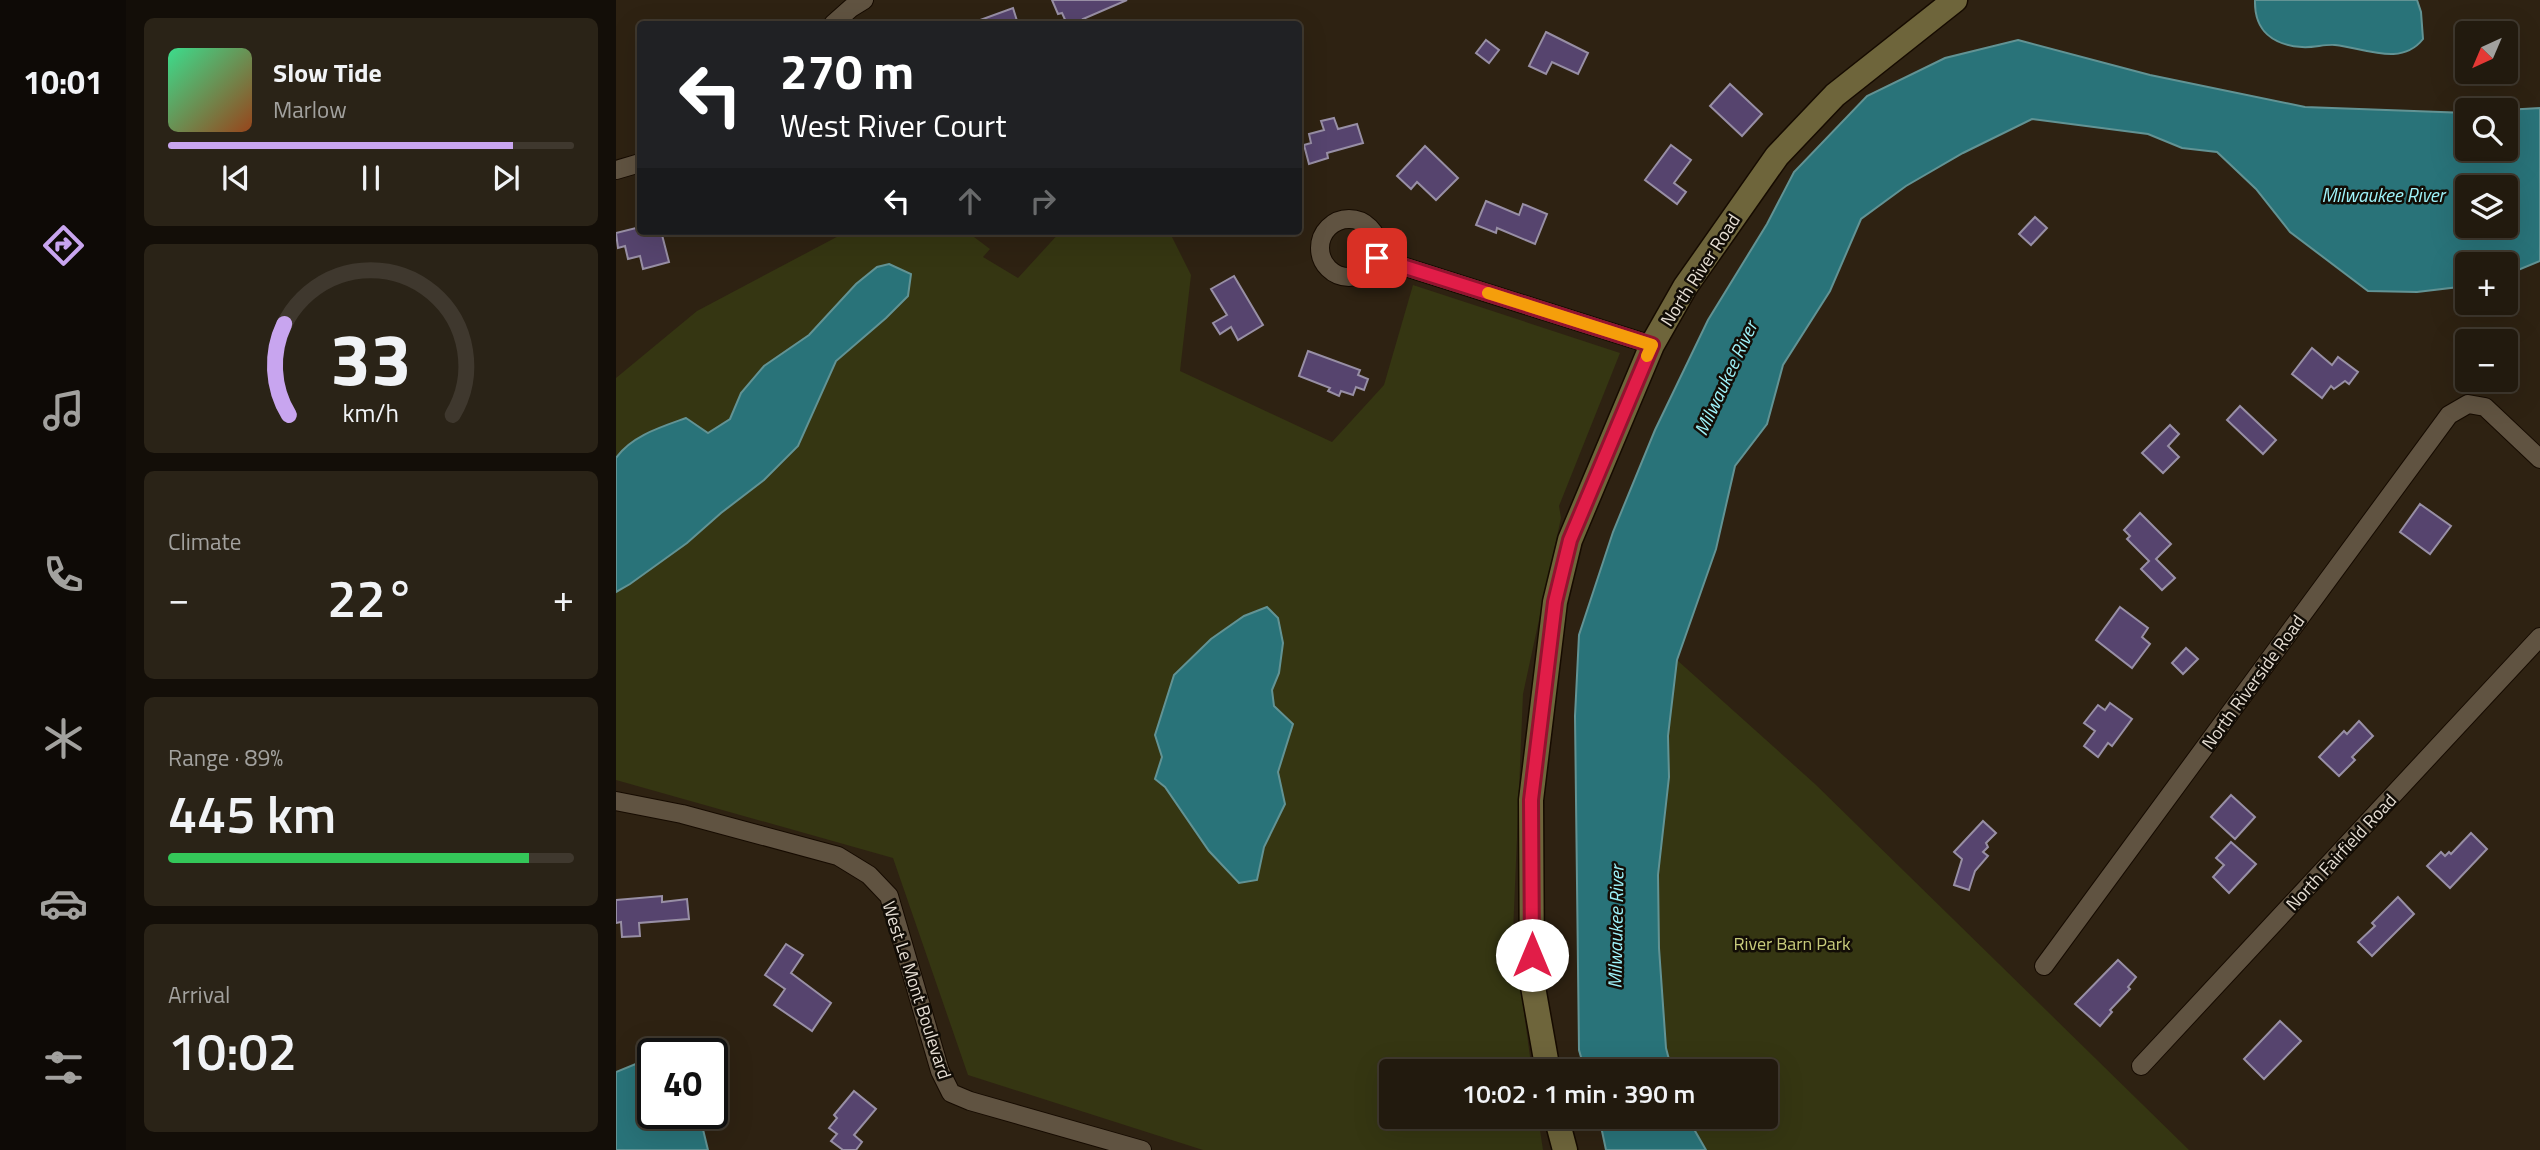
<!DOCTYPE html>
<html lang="en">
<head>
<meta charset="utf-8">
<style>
  body { margin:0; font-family:"Titillium Web",sans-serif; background:#2a2317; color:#f1f3f6; height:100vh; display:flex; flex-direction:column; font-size:26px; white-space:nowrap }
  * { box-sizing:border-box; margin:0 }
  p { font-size:23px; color:#a2a19e }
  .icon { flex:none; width:38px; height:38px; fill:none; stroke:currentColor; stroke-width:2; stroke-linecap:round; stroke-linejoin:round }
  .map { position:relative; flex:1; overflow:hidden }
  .panel { display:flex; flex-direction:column; gap:18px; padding:18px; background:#130e08; width:490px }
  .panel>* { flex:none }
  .hud { position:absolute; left:21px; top:21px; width:665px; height:214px; border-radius:7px; box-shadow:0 7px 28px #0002,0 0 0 2px #3f382e; background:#202124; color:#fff; overflow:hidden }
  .needle { width:46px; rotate:224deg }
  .tools { position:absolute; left:1839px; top:21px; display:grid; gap:14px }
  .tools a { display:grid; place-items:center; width:63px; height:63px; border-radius:7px; background:#221a0e; box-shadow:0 7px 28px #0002,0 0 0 2px #3f382e; font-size:35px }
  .speed { position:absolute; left:21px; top:1038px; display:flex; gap:14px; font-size:35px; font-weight:700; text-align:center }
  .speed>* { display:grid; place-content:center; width:91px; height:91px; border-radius:50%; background:#221a0e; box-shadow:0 7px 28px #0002,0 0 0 2px #3f382e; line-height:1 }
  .speed .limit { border:4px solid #111; border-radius:10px; background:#fff; color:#111 }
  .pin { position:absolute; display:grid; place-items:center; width:60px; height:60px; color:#fff; margin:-30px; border-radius:14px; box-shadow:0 4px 10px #0006 }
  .me { position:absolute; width:77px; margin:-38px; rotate:0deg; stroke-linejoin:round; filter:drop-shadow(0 0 5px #0008) }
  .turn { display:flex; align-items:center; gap:24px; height:147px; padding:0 28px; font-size:32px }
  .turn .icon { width:91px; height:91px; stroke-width:2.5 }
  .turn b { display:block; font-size:49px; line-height:60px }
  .lanes { display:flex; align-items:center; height:66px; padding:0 28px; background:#0003; justify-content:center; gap:35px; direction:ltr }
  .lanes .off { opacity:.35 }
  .big { font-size:52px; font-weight:600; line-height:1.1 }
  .panel .tile { flex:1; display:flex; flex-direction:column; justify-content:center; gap:10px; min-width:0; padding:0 24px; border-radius:10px; background:#2a2317 }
  .panel .dial { align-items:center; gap:0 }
  .dial svg { height:182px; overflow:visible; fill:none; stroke:#3f382e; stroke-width:7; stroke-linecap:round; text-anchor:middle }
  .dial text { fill:#f1f3f6; stroke:none }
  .song { display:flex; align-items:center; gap:21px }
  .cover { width:84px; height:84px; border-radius:10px; background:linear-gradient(135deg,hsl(150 70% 55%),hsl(20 70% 35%)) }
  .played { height:7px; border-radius:4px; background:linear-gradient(90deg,#c8a5ef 85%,#3f382e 85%) }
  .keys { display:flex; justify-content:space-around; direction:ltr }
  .heat { display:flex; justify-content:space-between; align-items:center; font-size:38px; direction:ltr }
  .charge { height:10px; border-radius:5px; background:linear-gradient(90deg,#34c759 89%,#3f382e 0) }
  .trip { position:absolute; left:763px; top:1059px; width:399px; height:70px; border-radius:7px; background:#221a0e; box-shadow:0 7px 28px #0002,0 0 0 2px #3f382e; font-weight:600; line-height:70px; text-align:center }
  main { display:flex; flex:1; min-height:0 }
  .dock { display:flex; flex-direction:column; width:126px; justify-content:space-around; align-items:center; background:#0e0a06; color:#a2a19e }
  .dock .icon { width:49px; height:49px }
  .dock .current { color:#c8a5ef }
  .dock b { font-size:32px; color:#f1f3f6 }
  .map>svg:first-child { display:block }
  .green { fill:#353612 }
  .water { fill:#297379; stroke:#629394; stroke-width:2; fill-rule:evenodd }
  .building { fill:#56446e; stroke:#988fa5; stroke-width:2 }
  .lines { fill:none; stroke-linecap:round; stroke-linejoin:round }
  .street-casing { stroke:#160b00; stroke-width:20 }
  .secondary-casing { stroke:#160b00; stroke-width:27 }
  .street { stroke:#605341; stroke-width:18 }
  .secondary { stroke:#6e653b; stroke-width:24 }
  .route-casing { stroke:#92132f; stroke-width:18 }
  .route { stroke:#e11d48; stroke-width:12 }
  .slow { stroke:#f59e0b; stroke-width:12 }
  .labels { text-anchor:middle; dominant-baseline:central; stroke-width:5; stroke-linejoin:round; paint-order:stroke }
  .street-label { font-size:18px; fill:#e6ded4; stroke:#120d06 }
  .park-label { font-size:18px; fill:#c8cb7b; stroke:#120d06 }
  .water-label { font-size:19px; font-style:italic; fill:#9ff3fa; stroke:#120d06 }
</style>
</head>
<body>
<main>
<nav class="dock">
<b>10:01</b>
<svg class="icon current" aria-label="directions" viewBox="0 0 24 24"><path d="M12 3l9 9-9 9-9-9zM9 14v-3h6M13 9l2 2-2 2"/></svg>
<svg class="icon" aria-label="music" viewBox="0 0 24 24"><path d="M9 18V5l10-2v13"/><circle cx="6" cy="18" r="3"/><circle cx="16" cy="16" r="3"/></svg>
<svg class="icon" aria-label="phone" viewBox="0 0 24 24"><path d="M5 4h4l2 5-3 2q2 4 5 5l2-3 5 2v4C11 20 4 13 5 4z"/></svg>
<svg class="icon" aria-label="climate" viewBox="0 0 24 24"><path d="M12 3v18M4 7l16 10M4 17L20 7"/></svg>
<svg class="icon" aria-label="car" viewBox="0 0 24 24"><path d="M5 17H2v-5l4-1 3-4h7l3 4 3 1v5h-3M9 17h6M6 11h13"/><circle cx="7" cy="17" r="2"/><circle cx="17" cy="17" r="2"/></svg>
<svg class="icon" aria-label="filters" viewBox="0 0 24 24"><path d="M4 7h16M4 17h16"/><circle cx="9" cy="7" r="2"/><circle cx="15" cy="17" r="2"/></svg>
</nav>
<section class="panel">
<div class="tile">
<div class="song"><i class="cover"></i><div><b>Slow Tide</b><p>Marlow</p></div></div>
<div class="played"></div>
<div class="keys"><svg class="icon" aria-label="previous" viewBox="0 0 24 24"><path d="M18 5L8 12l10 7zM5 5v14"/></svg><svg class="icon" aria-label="pause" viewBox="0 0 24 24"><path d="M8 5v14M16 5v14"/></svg><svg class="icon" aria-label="next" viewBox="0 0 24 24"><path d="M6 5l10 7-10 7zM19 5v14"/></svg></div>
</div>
<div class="tile dial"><svg viewBox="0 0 100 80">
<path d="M14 69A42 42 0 1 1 86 69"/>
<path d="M14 69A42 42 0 0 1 12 29" stroke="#c8a5ef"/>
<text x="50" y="56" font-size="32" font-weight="700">33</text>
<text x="50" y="72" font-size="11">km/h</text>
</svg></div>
<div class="tile"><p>Climate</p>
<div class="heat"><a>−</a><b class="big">22°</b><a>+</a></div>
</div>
<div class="tile"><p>Range · 89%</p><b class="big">445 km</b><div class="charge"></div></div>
<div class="tile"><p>Arrival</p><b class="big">10:02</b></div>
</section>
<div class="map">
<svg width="1924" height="1150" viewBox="0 0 1924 1150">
  <rect width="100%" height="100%" fill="#2e2212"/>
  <g class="green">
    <polygon points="232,231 350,231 374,249 367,257 402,278 445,231 553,231 575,275 564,371 716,442 768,385 797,285 1004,353 943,506 945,518 907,694 897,933 916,1071 775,1071 775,1116 922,1117 927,1150 587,1150 352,1075 277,858 0,780 0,378 81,311"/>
    <polygon points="1061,660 1199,784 1573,1150 1090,1150 1071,1117 1150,1116 1150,1071 1056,1071 1050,1048 1043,948 1042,875 1053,777 1052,736"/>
  </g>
  <g class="water">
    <path d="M1639,0h162l4,12 2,27c-22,28 -58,9 -88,6 -10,-1 -22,3 -33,2 -29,-2 -48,-16 -47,-47z"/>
    <path d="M1402,40l132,35 155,32 162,6 1,36h38v-39l34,-2v153l-34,14v-11h-38l-1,22 -50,6 -49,-1 -78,-59 -34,-43 -39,-37 -35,-4 -34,-14 -116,-15 -69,34 -57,33 -45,33 -31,72 -47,74 -16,59 -32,42 -19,83 -39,111 -9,76 1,41 -11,98 1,73 7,100 6,23h-87l-6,-21 -4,-334 4,-81 34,-103 42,-102 53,-110 59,-96 27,-52 73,-76 78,-38zM1890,187v39h-38v-39z"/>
    <path d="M273,264l22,10 -3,22 -22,22 -50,43 -38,85 -34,34 -43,33 -34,30 -57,41 -14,8v-134c15,-22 45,-31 70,-40l22,15 22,-14 11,-26 23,-27 45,-31 47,-51 21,-17z"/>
    <polygon points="651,607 662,618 667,643 663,673 656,690 658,706 677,724 662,772 669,804 648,847 641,880 623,883 593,851 549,787 539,779 546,757 539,735 558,675 595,639 628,616"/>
    <polygon points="37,1059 37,1113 83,1113 92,1150 0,1150 0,1072 27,1061"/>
    <polygon points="983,1117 1071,1117 1090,1150 990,1150"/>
  </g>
  <g class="building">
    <polygon points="436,0 511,0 467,19 470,24 451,24 446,13 442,14"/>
    <polygon points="397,8 402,24 356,24 356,23"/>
    <polygon points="930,32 972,53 962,74 936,62 930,74 913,66"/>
    <polygon points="870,40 883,50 873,63 860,53"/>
    <polygon points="1114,84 1146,114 1126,136 1094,106"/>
    <polygon points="718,118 722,129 741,124 747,143 711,153 712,158 693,164 688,145 695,143 693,134 708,130 705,121"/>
    <polygon points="1055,145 1075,160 1058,183 1070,192 1061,204 1029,180"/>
    <polygon points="809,146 842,178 820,200 801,182 795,189 781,176"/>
    <polygon points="870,201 903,215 907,204 931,214 919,244 881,228 880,233 860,225"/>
    <polygon points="1419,217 1431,228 1415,245 1403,234"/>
    <polygon points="24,227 24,231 45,231 53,262 27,269 24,256 12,259 9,246 2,248 0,233"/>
    <polygon points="618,276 647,325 622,340 615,327 604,334 597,323 611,315 595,289"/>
    <polygon points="1696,348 1716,365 1722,357 1742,372 1733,384 1729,381 1718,389 1715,386 1706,398 1676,374"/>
    <polygon points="692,351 744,370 742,375 752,379 748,390 740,387 737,395 725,391 723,396 712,391 714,388 683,376"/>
    <polygon points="1624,406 1660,440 1647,454 1611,420"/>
    <polygon points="1554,425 1563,434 1552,446 1563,457 1547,473 1526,453"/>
    <polygon points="1804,504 1835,526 1814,554 1784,532"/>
    <polygon points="1524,513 1555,544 1540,559 1559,578 1546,590 1525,569 1533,561 1511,539 1514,536 1508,530"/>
    <polygon points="1504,607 1532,628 1526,637 1534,644 1516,668 1480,640"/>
    <polygon points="1570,648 1582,659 1567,674 1556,663"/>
    <polygon points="1494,703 1516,719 1496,746 1492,743 1482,757 1468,746 1479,731 1468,723 1482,705 1489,710"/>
    <polygon points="1743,721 1757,736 1736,757 1739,760 1723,776 1703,757 1728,731 1731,734"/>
    <polygon points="1615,795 1639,817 1619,839 1595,817"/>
    <polygon points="1367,821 1380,833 1370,843 1372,847 1367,852 1372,856 1359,871 1353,890 1338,885 1346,859 1338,852"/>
    <polygon points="1855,833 1871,849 1834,888 1811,866 1825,852 1829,856 1833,852 1835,854"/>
    <polygon points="1615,842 1640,864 1613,893 1597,877 1608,865 1600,858"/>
    <polygon points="46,896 46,902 71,899 73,919 23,923 24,936 6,937 5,922 0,923 0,900"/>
    <polygon points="1782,897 1798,914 1756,956 1742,942 1759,926 1756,923"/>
    <polygon points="170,944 187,955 175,973 215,1003 196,1031 158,1005 169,989 149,975"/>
    <polygon points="1502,960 1520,977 1512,987 1514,989 1494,1010 1496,1012 1484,1026 1459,1004"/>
    <polygon points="1664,1021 1685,1041 1648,1079 1628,1059"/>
    <polygon points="238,1091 260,1109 238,1135 246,1142 240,1150 227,1150 215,1141 221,1134 213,1128 221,1118 218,1115"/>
  </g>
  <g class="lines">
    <defs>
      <g id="street">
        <polyline points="217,24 235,8 248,0"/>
        <polyline points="0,170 24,163"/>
        <circle cx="733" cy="248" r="29"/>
        <polyline points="761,258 1036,345"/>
        <polyline points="0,801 66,814 222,856 253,875 273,896 324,1071 335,1093 354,1101 526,1150"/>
        <polyline points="1428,966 1833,415 1852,404 1869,407 1924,459"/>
        <polyline points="1525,1066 1924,637"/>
      </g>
      <g id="secondary">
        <polyline points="932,1071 916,981 915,800 939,602 954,540 1036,345 1069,287 1161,156 1219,95 1339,0"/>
        <polyline points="940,1116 949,1150"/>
      </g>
    </defs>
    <use href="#street" class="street-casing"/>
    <use href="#secondary" class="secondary-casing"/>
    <use href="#street" class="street"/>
    <use href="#secondary" class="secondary"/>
  </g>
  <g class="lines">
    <defs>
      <polyline id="route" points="761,258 1036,345 954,540 939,602 915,800 916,955"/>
    </defs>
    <use href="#route" class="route-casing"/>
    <use href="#route" class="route"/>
    <polyline class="slow" points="872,293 1036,345 1031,356"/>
  </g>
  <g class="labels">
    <g class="street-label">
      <text transform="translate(1084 270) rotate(-57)">North River Road</text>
      <text transform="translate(1637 682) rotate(-54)">North Riverside Road</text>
      <text transform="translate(1725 852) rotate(-47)">North Fairfield Road</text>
      <text transform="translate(301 990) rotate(72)">West Le Mont Boulevard</text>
    </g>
    <g class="park-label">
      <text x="1176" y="943">River Barn Park</text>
    </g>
    <g class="water-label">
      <text x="1767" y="194">Milwaukee River</text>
      <text transform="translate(1109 378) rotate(-65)">Milwaukee River</text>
      <text transform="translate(999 927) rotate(-89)">Milwaukee River</text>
    </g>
  </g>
</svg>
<div class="tools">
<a><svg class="needle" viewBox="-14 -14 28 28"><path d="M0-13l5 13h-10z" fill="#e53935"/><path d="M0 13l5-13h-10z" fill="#a2a19e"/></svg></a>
<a><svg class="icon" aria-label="search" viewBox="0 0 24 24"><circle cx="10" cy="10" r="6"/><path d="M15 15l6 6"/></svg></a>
<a><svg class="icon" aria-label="layers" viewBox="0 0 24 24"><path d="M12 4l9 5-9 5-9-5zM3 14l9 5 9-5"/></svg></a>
<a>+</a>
<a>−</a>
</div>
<div class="speed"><div class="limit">40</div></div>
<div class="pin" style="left:761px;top:258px;background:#d93025"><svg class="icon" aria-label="arrive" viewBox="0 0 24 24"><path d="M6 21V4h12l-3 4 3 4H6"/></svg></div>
<svg class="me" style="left:916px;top:955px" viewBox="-20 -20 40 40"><circle r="19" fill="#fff"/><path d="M0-13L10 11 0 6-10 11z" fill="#e11d48"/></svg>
<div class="trip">10:02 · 1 min · 390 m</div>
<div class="hud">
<div class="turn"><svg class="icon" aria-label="left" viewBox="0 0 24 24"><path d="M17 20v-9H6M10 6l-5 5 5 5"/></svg><div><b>270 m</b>West River Court</div></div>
<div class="lanes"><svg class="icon" aria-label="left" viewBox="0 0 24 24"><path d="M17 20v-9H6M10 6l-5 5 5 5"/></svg><svg class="icon off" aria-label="ahead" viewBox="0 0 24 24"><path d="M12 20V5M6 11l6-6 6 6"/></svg><svg class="icon off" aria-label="right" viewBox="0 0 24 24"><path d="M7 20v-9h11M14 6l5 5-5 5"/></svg></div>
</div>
</div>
</main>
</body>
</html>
